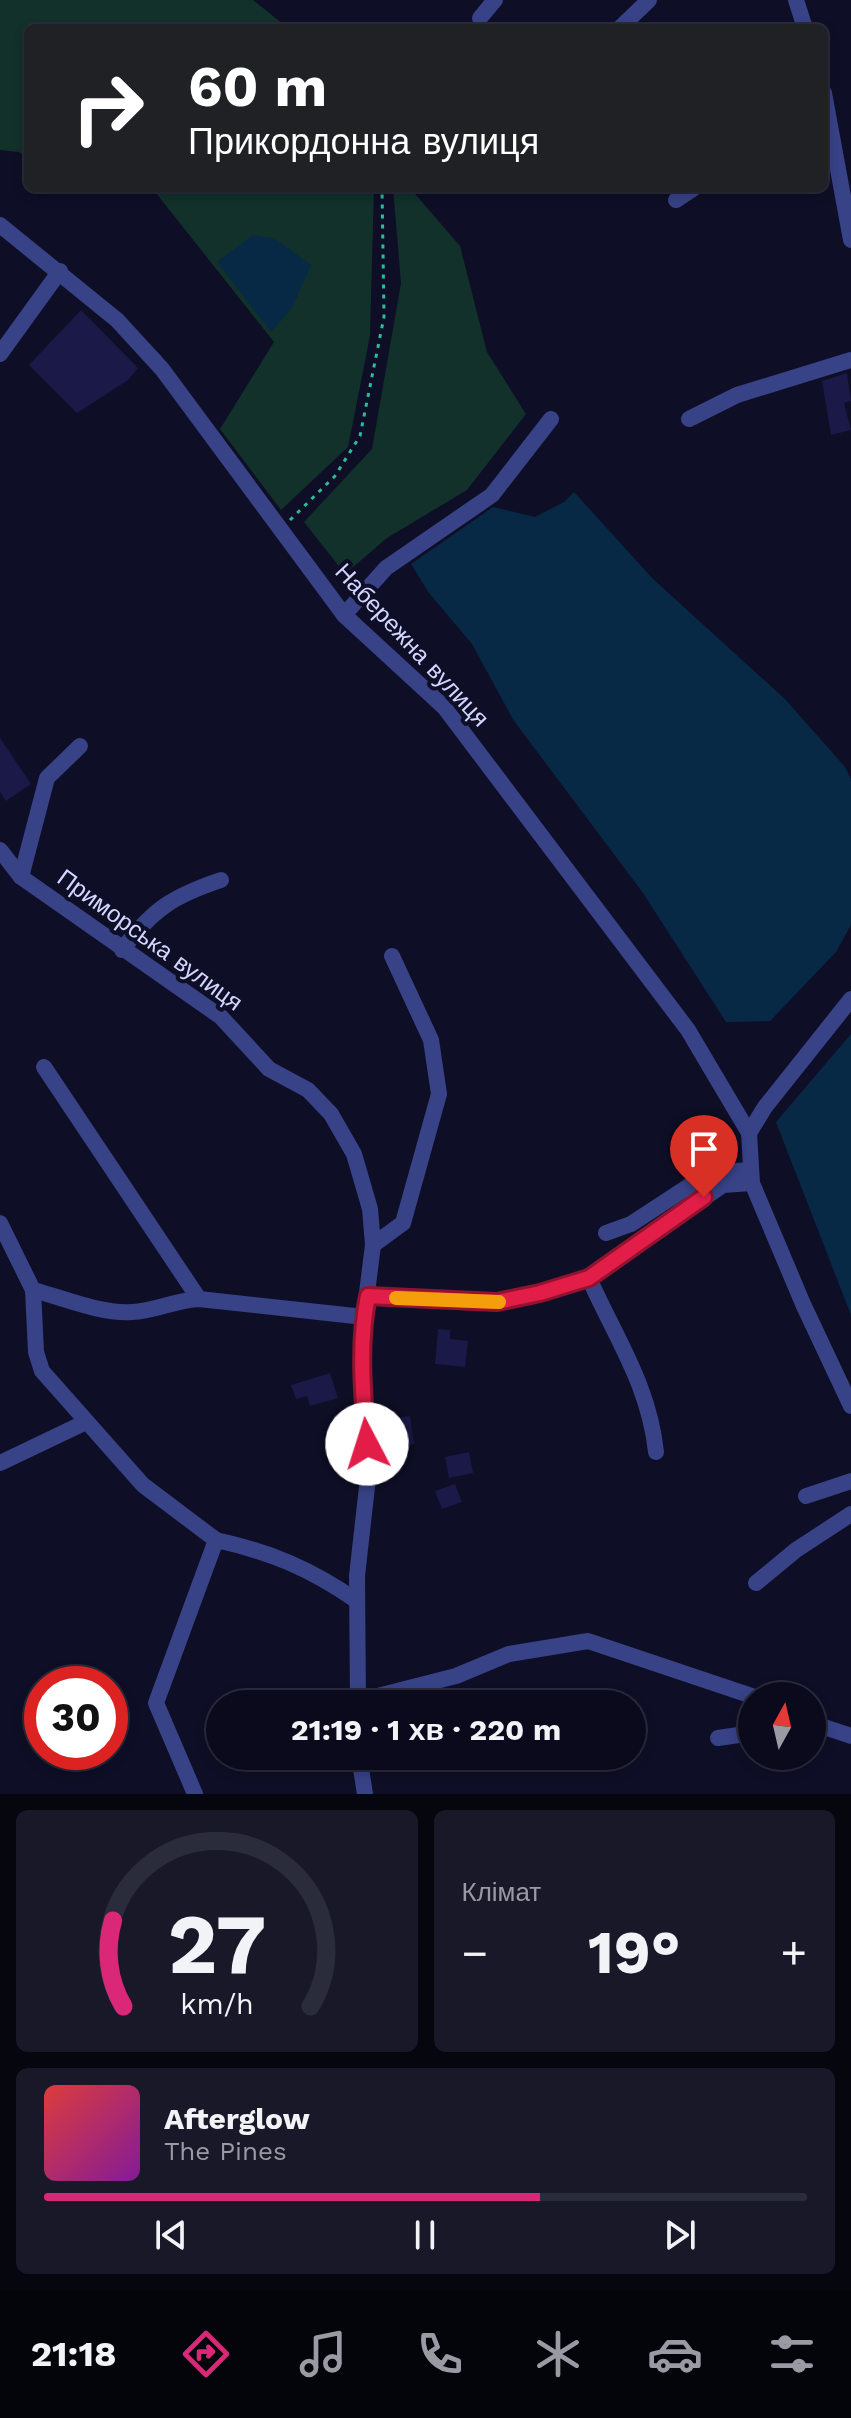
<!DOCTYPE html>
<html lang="uk">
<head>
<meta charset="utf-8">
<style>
  body { margin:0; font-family:"Work Sans",sans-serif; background:#181829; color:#f1f3f6; height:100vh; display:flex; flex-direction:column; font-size:30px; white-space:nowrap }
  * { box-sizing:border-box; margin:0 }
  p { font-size:26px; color:#999aa3 }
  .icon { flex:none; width:44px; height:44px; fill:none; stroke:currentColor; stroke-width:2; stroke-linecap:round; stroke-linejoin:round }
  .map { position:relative; height:1794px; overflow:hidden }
  .panel { display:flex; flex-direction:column; gap:16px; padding:16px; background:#06060f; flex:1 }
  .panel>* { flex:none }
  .banner { position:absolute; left:24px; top:24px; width:804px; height:168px; border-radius:12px; box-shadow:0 4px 12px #0003,0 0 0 2px #2a2b3b; background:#202124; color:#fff; overflow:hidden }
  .needle { width:52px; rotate:8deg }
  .buttons { position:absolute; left:738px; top:1682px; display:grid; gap:16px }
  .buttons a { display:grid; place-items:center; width:88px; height:88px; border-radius:50%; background:#0a0a1c; box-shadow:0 4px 12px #0003,0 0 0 2px #2a2b3b; font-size:40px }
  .speed { position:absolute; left:24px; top:1666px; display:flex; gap:16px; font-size:40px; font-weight:700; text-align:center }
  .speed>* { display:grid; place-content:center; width:104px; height:104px; border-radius:50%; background:#0a0a1c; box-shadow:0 4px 12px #0003,0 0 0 2px #2a2b3b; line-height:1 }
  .speed .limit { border:12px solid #d22; background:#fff; color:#111 }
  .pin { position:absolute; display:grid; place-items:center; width:68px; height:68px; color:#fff; margin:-82px -34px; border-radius:50% 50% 50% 0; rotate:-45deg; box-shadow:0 0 8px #0007 }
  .pin .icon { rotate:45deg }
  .me { position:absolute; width:88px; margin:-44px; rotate:355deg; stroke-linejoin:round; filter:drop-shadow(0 0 6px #0008) }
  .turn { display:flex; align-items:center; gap:28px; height:168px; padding:0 32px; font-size:36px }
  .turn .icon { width:104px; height:104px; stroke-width:2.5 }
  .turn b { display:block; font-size:56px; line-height:68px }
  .big { font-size:60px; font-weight:700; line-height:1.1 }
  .panel .tile { flex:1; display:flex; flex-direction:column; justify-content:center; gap:12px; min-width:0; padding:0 28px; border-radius:12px; background:#181829 }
  .panel .dial { align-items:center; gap:0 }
  .dial svg { height:208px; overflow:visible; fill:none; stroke:#2a2b3b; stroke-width:7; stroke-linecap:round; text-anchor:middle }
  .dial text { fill:#f1f3f6; stroke:none }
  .song { display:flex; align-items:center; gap:24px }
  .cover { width:96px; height:96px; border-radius:12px; background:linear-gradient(135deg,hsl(0 70% 55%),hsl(290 70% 35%)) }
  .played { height:8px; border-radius:4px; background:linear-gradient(90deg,#db2777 65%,#2a2b3b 65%) }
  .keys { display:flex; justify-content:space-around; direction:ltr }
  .heat { display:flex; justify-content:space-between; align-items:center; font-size:44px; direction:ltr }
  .panel .tiles { flex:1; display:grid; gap:16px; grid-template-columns:1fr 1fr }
  .tile:last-child { grid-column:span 2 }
  .trip { position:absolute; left:206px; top:1690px; width:440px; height:80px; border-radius:40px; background:#0a0a1c; box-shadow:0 4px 12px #0003,0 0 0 2px #2a2b3b; font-weight:700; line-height:80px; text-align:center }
  .menu { display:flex; height:128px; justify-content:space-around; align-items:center; background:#04040b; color:#999aa3 }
  .menu .icon { width:56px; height:56px }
  .menu .on { color:#db2777 }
  .menu b { font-size:36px; color:#f1f3f6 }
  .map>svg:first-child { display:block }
  .green { fill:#11312a }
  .water { fill:#082945 }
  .building { fill:#1b1948 }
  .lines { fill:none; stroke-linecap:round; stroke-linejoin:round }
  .path { stroke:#2bbc9b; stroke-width:3; stroke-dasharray:4 6; stroke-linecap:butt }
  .minor { stroke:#374287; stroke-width:16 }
  .route-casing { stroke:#92132f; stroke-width:20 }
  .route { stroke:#e11d48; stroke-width:14 }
  .slow { stroke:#f59e0b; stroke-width:14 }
  .labels { text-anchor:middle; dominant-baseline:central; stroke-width:8; stroke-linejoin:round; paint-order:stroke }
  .street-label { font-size:24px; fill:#d3d6ff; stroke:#0e0e26 }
</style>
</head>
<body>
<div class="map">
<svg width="851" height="1794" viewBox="0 0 851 1794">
  <rect width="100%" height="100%" fill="#0e0e26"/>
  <g class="green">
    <polygon points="0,0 253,0 288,28 28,28 28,158 19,152 0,150"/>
    <polygon points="152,188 374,188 370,336 348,447 281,510 220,429 274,342"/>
    <polygon points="393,188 410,188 460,246 487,352 526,414 467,490 387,538 345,574 304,522 372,449 401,283"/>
  </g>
  <g class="water">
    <polygon points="253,235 274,238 311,265 292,308 271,332 217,262"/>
    <polygon points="574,492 653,579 785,699 845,767 851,779 851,925 836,952 770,1021 726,1022 643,893 514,721 472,644 429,593 411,564 493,507 535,517 564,502"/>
    <polygon points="851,1034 851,1315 776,1122"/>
  </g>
  <g class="building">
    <polygon points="81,310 138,368 128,380 77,413 29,365"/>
    <polygon points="847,373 851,401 844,403 851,430 831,435 822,381"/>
    <polygon points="0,738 31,784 6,801 0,792"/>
    <polygon points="438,1329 450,1330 450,1339 468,1341 465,1367 435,1364"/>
    <polygon points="330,1373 338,1398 310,1406 307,1396 296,1399 291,1385"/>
    <polygon points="410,1416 414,1444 382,1448 378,1420"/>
    <polygon points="469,1452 473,1473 449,1478 445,1457"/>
    <polygon points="455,1484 462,1502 442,1509 435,1491"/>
  </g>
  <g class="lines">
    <polyline class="path" points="290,520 335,476 360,436 384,317 382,188"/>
    <g class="minor">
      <polyline points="796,0 805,28"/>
      <polyline points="480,18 495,0"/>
      <polyline points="620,28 649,0"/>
      <polyline points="824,93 851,240"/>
      <polyline points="676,200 694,188"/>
      <polyline points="0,225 117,320 162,369 344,615 444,707 688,1030 749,1133"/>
      <polyline points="0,354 60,271"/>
      <polyline points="689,419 737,395 851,360"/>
      <polyline points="344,615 386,568 492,495 551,419"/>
      <polyline points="0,850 21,877 221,1017 269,1069 308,1090 331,1114 354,1154 370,1209 373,1245 364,1317 362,1394 369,1469 357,1576 358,1704"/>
      <polyline points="21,877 47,778 80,746"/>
      <path d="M122,950c31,-41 51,-54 99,-70"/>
      <polyline points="44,1067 199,1299"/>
      <polyline points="749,1133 752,1183 803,1304 851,1406"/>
      <polyline points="749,1133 765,1107 851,999"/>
      <path d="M0,1223l33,67c31,8 67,24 99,22 23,-1 44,-12 67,-13l165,18"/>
      <polyline points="606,1233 631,1224 709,1173 749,1170"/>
      <polyline points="373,1245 403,1223 439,1094 431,1040 392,956"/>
      <path d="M589,1278c27,61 60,107 67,174"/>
      <polyline points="33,1290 36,1352 42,1371 143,1485 216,1540 156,1703 195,1794"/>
      <polyline points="368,1296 497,1302 540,1293 589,1278 723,1185 752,1183"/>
      <polyline points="0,1463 86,1422"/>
      <polyline points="806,1496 851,1481"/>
      <path d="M216,1540c55,12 95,29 141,61"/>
      <polyline points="756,1583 796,1550 851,1514"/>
      <polyline points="358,1701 456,1676 509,1654 588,1641 752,1696"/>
      <polyline points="812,1723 851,1736"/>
      <polyline points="718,1738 752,1733"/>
      <polyline points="359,1756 365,1794"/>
    </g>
  </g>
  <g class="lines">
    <defs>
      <path id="route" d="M367,1444c-4,-49 -9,-100 1,-148l129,6 43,-9 49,-15 115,-81"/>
    </defs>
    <use href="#route" class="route-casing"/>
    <use href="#route" class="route"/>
    <polyline class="slow" points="396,1298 499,1302"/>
  </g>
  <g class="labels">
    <g class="street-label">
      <text transform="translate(412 645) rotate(47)">Набережна вулиця</text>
      <text transform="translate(150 940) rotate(36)">Приморська вулиця</text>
    </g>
  </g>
</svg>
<div class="buttons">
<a><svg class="needle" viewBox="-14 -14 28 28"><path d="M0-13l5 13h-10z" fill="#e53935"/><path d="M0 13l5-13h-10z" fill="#999aa3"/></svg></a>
</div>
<div class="speed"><div class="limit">30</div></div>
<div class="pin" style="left:704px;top:1197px;background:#d93025"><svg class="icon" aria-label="arrive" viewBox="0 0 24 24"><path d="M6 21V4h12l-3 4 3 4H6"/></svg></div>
<svg class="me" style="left:367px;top:1444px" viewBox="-20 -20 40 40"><circle r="19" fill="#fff"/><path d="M0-13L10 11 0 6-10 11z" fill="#e11d48"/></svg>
<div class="trip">21:19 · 1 хв · 220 m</div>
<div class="banner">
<div class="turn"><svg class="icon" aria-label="right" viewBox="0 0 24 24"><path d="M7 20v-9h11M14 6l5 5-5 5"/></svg><div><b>60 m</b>Прикордонна вулиця</div></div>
</div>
</div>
<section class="panel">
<div class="tiles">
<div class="tile dial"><svg viewBox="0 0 100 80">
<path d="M14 69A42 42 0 1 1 86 69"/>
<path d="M14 69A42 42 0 0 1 10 36" stroke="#db2777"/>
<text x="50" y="56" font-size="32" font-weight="700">27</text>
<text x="50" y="72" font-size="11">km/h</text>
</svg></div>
<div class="tile"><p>Клімат</p>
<div class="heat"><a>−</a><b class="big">19°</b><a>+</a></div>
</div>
<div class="tile">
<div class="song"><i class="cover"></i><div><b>Afterglow</b><p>The Pines</p></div></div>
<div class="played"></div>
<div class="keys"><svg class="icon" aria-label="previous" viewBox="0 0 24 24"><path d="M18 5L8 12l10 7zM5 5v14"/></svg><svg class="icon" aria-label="pause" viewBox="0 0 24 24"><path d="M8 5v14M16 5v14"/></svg><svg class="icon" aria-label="next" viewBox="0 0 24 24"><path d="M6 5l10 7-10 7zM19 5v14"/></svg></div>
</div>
</div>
</section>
<nav class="menu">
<b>21:18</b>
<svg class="icon on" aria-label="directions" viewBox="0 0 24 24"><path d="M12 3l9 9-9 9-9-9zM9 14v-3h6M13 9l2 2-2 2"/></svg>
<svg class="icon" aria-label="music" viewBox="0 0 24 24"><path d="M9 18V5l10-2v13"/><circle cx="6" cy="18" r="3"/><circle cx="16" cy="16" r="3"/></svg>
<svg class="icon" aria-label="phone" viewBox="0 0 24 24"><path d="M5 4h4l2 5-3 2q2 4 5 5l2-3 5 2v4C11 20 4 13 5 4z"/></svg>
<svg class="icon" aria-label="climate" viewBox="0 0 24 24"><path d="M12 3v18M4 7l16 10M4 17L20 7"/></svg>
<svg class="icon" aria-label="car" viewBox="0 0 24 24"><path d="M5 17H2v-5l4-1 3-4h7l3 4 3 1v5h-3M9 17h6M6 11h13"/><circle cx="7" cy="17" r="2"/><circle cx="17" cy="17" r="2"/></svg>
<svg class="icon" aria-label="filters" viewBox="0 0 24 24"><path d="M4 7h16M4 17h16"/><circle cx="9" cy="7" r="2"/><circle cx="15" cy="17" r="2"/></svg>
</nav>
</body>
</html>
